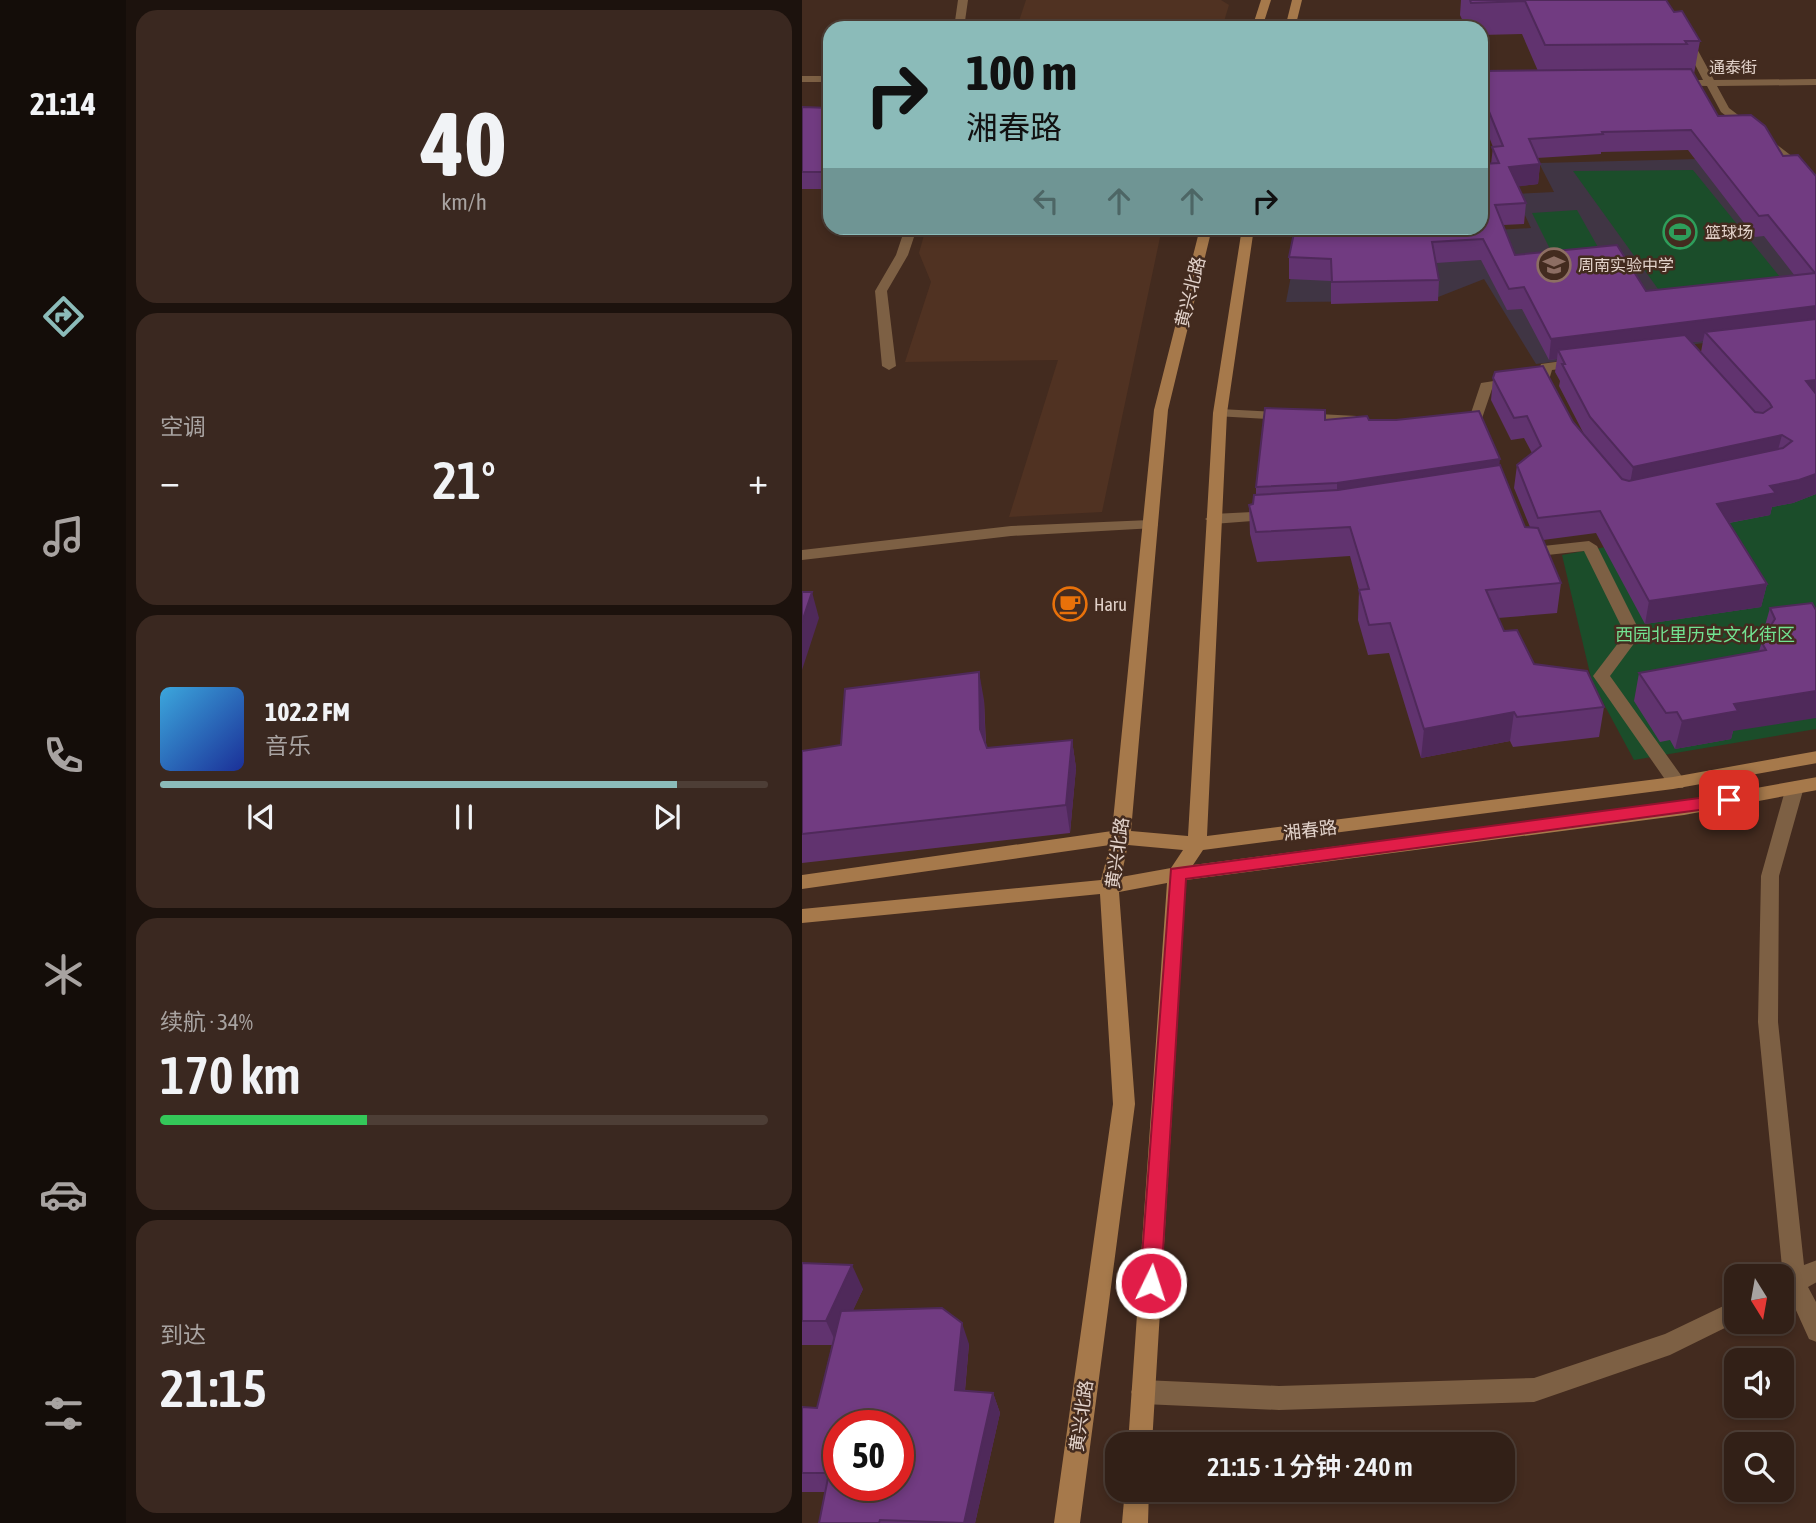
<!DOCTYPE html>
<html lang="zh">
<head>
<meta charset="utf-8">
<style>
  body { margin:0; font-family:"Asap Condensed","Noto Sans SC",sans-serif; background:#3a2820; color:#f1f3f6; height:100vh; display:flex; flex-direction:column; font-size:26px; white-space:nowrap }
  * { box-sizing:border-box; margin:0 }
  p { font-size:23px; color:#a8a3a1 }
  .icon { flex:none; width:38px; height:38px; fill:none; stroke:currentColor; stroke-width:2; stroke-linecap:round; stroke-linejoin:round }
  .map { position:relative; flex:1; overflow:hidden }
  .side { display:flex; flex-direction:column; gap:10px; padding:10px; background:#1c120d; width:676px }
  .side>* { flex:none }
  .banner { position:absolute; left:21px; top:21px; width:665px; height:214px; border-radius:21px; box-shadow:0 4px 10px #0003,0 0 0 2px #4d3e36; background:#8bbbb9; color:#111; overflow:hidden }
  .needle { width:46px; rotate:169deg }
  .fabs { position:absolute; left:922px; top:1264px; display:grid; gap:14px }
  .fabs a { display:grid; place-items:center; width:70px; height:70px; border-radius:14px; background:#322017; box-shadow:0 4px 10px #0003,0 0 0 2px #4d3e36; font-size:35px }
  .speed { position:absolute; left:21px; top:1410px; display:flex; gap:14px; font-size:35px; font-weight:700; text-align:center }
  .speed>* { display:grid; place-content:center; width:91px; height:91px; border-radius:50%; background:#322017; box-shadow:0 4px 10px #0003,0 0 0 2px #4d3e36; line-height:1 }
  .speed .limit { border:10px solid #d22; background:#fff; color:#111 }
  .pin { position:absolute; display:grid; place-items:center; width:60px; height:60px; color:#fff; margin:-30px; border-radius:14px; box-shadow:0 4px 10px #0006 }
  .me { position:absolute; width:77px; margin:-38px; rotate:4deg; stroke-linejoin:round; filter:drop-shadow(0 0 5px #0008) }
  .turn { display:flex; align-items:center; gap:24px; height:147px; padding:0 28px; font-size:32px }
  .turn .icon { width:91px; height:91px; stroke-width:2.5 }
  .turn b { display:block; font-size:49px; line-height:60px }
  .lanes { display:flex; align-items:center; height:66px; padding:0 28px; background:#0003; justify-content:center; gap:35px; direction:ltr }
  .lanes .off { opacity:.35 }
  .big { font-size:52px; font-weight:600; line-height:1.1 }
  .side .tile { flex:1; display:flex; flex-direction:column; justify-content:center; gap:10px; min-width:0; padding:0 24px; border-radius:21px; background:#3a2820 }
  .side .dial { align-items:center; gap:0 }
  .dial b { font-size:91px; line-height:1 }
  .song { display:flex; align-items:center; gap:21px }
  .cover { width:84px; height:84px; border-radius:10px; background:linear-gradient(135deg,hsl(200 70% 55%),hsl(230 70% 35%)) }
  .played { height:7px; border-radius:4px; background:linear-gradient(90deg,#8bbbb9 85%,#4d3e36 85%) }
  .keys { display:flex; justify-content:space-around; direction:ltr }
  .heat { display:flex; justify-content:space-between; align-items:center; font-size:38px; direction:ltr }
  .charge { height:10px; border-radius:5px; background:linear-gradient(90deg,#34c759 34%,#4d3e36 0) }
  .trip { position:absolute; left:303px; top:1432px; width:410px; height:70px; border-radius:21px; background:#322017; box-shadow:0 4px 10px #0003,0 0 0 2px #4d3e36; font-weight:600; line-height:70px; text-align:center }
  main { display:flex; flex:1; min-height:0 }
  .menu { display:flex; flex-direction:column; width:126px; justify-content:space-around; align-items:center; background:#140d09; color:#a8a3a1 }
  .menu .icon { width:49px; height:49px }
  .menu .active { color:#8bbbb9 }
  .menu b { font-size:32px; color:#f1f3f6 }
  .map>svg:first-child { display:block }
  .built { fill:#503222 }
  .education { fill:#403544 }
  .green { fill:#1b4d2a }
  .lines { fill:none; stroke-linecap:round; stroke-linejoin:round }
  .street { fill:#7d6044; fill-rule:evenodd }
  .secondary { fill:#a6794b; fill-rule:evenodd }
  .wall { fill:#61336f; fill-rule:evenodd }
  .shaded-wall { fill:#4f295a }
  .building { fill:#713b81; stroke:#4f295a; stroke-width:2; fill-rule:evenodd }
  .route { fill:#e11d48; stroke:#92132f; stroke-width:2 }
  .labels { text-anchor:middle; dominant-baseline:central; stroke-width:5; stroke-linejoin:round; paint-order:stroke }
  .far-street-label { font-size:16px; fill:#e2d2ca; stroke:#432b1f }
  .far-poi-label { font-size:16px; fill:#e2d2ca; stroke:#432b1f; text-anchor:start }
  .street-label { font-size:18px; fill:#e2d2ca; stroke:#432b1f }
  .poi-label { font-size:18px; fill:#e2d2ca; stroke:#432b1f; text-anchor:start }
  .park-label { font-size:18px; fill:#72e291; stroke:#432b1f }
</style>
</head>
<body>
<main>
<nav class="menu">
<b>21:14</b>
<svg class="icon active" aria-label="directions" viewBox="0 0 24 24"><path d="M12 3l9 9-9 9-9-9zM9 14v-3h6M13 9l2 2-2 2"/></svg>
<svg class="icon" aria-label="music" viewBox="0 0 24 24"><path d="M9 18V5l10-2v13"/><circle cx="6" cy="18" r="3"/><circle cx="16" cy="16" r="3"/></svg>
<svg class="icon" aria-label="phone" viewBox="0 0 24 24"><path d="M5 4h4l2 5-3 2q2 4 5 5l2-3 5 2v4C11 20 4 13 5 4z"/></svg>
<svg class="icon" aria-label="climate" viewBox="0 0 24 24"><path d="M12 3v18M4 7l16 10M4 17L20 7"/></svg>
<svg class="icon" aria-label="car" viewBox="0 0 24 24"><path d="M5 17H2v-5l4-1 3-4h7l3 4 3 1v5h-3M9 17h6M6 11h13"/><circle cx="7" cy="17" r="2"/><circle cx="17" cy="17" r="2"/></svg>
<svg class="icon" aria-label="filters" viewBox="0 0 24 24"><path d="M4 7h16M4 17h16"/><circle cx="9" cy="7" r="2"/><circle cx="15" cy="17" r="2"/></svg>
</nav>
<section class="side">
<div class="tile dial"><b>40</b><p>km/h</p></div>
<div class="tile"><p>空调</p>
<div class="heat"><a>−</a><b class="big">21°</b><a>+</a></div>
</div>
<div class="tile">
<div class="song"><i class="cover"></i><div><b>102.2 FM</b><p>音乐</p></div></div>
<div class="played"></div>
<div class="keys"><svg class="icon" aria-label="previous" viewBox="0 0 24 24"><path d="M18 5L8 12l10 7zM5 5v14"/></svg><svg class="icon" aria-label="pause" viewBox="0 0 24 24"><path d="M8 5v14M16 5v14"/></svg><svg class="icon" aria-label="next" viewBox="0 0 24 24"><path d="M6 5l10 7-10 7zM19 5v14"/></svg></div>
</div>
<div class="tile"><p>续航 · 34%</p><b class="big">170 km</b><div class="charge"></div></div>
<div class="tile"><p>到达</p><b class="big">21:15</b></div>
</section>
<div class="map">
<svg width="1015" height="1523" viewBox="0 0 1015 1523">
  <rect width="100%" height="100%" fill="#432b1f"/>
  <g class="built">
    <polygon points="224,0 419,0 427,5 420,28 215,27"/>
    <polygon points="124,228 360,228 300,512 207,517 256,360 103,362 129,282 117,253"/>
  </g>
  <polygon class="education" points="977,157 1014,329 734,364 682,279 626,301 484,302 498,228 551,238 729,228 713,194 752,192 737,163"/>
  <g class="green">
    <polygon points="891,170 991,293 869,307 771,171"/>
    <polygon points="775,210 797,249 750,253 730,213"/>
    <polygon points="1014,338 1014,729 832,760 790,682 760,555 842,540"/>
  </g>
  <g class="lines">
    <g class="street">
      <polygon points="156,0 166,0 162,28 152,28"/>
      <polygon points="879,34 887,34 912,80 1015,79 1015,85 915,86 927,108 1004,167 1015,180 1015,191 996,171 919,112 905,86 871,85 871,81 875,80 901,80 878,36"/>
      <rect x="0" y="76" width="28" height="6"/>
      <polygon points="103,228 115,228 106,255 85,291 94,366 87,370 80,366 73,291 94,255"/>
      <polygon points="775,359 780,360 780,366 750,370 747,380 690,389 676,430 664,430 657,426 666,422 679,383 736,374 739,364"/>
      <polygon points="418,409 555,416 562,420 555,424 413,416 411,413"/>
      <polygon points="470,511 477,516 475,519 411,524 403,519 411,514"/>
      <polygon points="348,520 353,522 356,525 353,528 209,536 0,560 0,550 209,526"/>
      <polygon points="787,541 795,546 839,634 808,676 881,778 884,783 881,788 869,788 791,676 823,634 782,551 727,557 722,555 717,548 725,543 732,547"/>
      <polygon points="993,781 1002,787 977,876 976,1022 1002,1265 1015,1260 1015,1282 1006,1287 1015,1304 1015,1342 1007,1339 988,1297 980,1300 981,1277 956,1022 959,876 984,787"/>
      <polygon points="934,1300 934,1321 937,1321 868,1355 732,1402 477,1410 341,1404 333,1400 329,1392 333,1384 341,1380 477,1386 732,1378 863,1334"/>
    </g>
    <g class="secondary">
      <polygon points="459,0 469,0 460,28 450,28"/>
      <polygon points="490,0 500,0 493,28 483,28"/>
      <path d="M398,228h12l-44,182 -37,421 57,5 25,-423 29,-185h12l-27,185 -20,423 466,-59 144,-26v12l-144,26 -470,61 -10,15 491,-64 133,-24v13l-133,25 -498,65 -34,564h-24l39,-561 -48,9 16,212 -55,419h-26l59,-419 -13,-210 -298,29v-14l299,-29 9,-35 -308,44v-14l310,-44 42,-421zM326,845l55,5 -12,18 -50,9z"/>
      <polygon points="323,1489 347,1489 346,1523 320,1523"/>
    </g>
  </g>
  <g class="wall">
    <path d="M659,0h205l8,12 26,29 -6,33 24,42 98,60v318l-23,9 -21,4 -2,8 -41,8 38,61 -6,23 -116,17 -49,-91 -53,7 18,43 -4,30 -59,5 6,13 30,33 70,43 -5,30 -86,10 -3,-6 -89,17 -32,-105 -21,2 -10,-35 1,-30 -9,-34 -93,6 -7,-28 -1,-29 4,-1 3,-9v-8l69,-67h44l131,45 25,62h5l-16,-39 3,-23 15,-12 -8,-15 -13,2 -20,-40 2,-22 80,44 13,16 -27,-52 1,-5 -5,-9 2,-13 -8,1 -27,-51 -15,1 -26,-50 -45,3 3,17 -1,21 -107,3v-23l-42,-2v-22l202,-93 2,-17 -12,-31v-45h57l-16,-37 -41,1v-7h-15l-6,-13zM886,150l67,87 9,-1 31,40 -149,15 -131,-36 -12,-30 21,-1 2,-21 -8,-17 20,-2 2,-20 -3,-6 64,-4v-2zM901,341l-2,11 -9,-10z"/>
    <polygon points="0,107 28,108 28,189 0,189"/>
    <polygon points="1010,603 931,731 929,739 873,749 868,740 858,742 832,701 837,673 957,651 961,638 960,636 968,608"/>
    <polygon points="182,700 184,744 185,748 270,740 274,768 268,833 0,863 0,751 39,745"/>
    <polygon points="0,1263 61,1289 51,1310 167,1344 163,1391 191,1393 198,1413 173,1523 17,1523 23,1492 0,1492 0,1407 15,1408 30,1345 0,1345"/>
  </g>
  <g class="shaded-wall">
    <polygon points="738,164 736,184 705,188 707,167"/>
    <polygon points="1014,306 1014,326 903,332 901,341 760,359 756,350 755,359 747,360 749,339"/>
    <polygon points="1014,380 1014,401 1004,381"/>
    <polygon points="980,435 974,457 827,489 831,467"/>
    <polygon points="698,459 696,480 535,504 535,483"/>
    <polygon points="1014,474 1014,494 991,503 970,507 968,515 910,526 915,504 968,486"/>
    <polygon points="965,584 959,607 843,624 847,601"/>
    <polygon points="10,592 17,618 0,670 0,622"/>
    <polygon points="177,672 182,700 184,757 178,729"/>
    <polygon points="1014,691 1014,718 931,731 929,739 873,749 880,721 932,704"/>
    <polygon points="712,712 708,741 619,758 622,729"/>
    <polygon points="270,740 274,768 268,833 264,805"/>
    <polygon points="50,1265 61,1289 35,1345 24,1321"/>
    <polygon points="160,1323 167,1344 161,1410 153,1390"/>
    <polygon points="191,1393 198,1413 173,1523 162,1523"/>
  </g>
  <g class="building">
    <polygon points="668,0 864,0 872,12 880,11 898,41 883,41 885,44 743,45 723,1 669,3"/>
    <path d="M889,69l27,47 33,-1 14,11 18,30 15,-1 18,21v130l-265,33 -27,-52 -15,2 -26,-50 -51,3 7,38 -107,2 -1,-23 -42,-2 6,-29h186v-64l18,-1 -7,-16 11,-1 -22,-54v-21zM889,130l68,86 9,-1 47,58 -169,18 -29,-46 -102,10 -20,-50 31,-2 -17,-36 31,-3 -11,-25 74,-5 -1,-2z"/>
    <polygon points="0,107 28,108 28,172 0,172"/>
    <polygon points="1014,319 1014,380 1004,381 1014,394 1014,474 997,480 968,486 974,493 915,504 965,584 847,601 798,511 736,518 715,465 739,446 725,416 712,418 691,378 693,372 741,366 771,422 820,479 827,481 981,448 990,441 980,435 831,467 788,417 760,364 763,364 756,350 883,335 953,412 961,413 970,407 967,402 903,332"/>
    <polygon points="463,408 523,410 523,420 565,416 567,420 594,420 677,411 698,459 535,483 454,487"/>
    <polygon points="698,465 723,527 736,528 759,583 684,590 702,631 715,630 732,664 785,671 802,707 715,717 712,712 622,729 588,623 567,625 557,590 567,589 548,527 454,532 447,505 451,504 452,495 536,490"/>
    <polygon points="0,592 10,592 0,622"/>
    <polygon points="1010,603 1014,610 1014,691 932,704 936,711 880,721 875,712 864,713 837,673 964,650 959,641 973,619 968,608"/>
    <polygon points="177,672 178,729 185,748 270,740 264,805 0,834 0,751 39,745 43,689"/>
    <polygon points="0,1263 50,1265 24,1321 0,1321"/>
    <path d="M140,1308l20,15 -7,67 38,3 -29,130 -84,-3 -1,3h-60l10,-50h-27v-66l15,1 24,-97zM37,1426h59v60h-59z"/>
  </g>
  <polygon class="route" points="927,794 935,800 927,806 384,879 359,1283 356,1289 349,1292 341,1289 338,1283 369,869"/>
  <defs>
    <symbol id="stadium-ring" viewBox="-11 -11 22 22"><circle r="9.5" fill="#432b1f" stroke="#2e9e5b" stroke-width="1.5"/><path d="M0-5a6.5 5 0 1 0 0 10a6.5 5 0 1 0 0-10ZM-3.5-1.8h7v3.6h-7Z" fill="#2e9e5b"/></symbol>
    <symbol id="school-ring" viewBox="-11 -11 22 22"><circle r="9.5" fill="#432b1f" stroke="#8d6e63" stroke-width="1.5"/><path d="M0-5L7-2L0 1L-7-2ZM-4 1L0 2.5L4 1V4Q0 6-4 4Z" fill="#8d6e63"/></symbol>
    <symbol id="cafe-ring" viewBox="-11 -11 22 22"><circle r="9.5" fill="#432b1f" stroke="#e8710a" stroke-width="1.5"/><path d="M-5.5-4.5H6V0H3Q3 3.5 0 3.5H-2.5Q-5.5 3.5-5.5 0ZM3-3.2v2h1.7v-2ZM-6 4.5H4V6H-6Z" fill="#e8710a"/></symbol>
  </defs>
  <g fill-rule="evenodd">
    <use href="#stadium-ring" x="859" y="213" width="38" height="38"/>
    <use href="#school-ring" x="733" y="246" width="38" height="38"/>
    <use href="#cafe-ring" x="249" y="585" width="38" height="38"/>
  </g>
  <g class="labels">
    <g class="far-street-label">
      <text x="931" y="67">通泰街</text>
    </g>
    <g class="far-poi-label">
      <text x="903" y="232">篮球场</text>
      <text x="776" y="265">周南实验中学</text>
    </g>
    <g class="street-label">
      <text transform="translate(388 292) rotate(-76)">黄兴北路</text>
      <text transform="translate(508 830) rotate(-7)">湘春路</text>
      <text transform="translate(315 853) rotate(-82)">黄兴北路</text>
      <text transform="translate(279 1416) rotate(-82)">黄兴北路</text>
    </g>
    <g class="poi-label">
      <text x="292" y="604">Haru</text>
    </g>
    <g class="park-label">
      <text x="903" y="634">西园北里历史文化街区</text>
    </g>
  </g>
</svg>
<div class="fabs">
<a><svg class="needle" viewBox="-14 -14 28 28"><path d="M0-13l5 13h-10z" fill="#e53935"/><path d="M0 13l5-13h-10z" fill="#a8a3a1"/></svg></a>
<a><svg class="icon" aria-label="sound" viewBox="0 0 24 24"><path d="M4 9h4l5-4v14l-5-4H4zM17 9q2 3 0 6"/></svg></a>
<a><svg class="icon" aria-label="search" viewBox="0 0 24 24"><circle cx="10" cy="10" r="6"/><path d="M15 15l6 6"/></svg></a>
</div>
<div class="speed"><div class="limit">50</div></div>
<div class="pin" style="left:927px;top:800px;background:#d93025"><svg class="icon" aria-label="arrive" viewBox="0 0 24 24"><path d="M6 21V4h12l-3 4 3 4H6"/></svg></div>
<svg class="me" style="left:349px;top:1283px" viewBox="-20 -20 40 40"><circle r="17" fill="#e11d48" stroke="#fff" stroke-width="3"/><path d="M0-11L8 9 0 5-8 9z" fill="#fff"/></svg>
<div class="trip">21:15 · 1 分钟 · 240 m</div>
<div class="banner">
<div class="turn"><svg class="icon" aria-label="right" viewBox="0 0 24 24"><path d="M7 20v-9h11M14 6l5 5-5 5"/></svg><div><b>100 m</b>湘春路</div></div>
<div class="lanes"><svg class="icon off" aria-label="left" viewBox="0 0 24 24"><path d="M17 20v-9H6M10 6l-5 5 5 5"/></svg><svg class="icon off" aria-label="ahead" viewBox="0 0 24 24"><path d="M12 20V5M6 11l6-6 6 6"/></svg><svg class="icon off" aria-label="ahead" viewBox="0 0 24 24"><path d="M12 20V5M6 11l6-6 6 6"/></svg><svg class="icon" aria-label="right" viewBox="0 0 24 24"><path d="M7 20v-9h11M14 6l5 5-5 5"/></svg></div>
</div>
</div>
</main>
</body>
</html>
